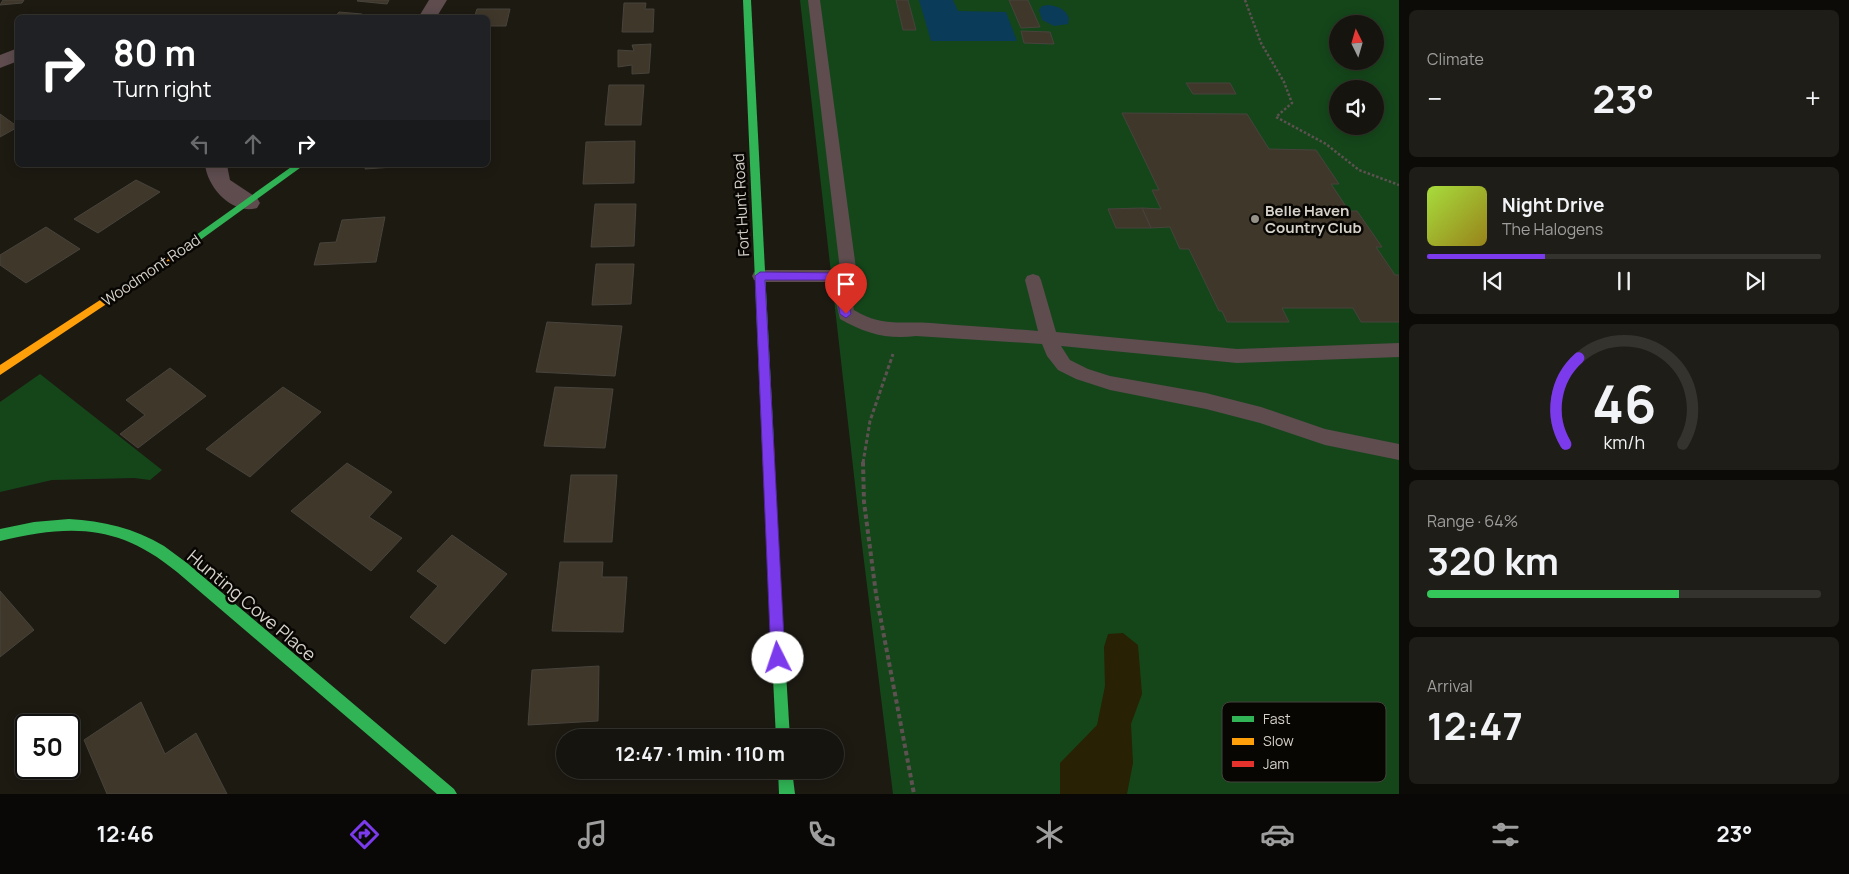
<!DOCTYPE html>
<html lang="en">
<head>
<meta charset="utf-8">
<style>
  body { margin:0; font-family:Manrope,sans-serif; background:#1f1d17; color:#f1f3f6; height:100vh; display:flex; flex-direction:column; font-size:19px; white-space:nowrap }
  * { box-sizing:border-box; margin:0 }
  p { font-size:16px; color:#9e9e9e }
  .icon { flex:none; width:28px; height:28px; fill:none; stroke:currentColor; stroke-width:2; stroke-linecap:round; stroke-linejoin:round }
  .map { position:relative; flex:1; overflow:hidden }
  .side { display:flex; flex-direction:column; gap:10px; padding:10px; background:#0c0b08; width:450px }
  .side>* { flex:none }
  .banner { position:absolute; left:15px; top:15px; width:475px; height:152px; border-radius:8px; box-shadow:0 2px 12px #0003,0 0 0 1px #35332e; background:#202124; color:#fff; overflow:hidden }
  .needle { width:32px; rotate:355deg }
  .tools { position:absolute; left:1329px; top:15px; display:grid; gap:10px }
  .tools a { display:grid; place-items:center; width:55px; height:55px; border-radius:50%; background:#16140e; box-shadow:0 2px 12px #0003,0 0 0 1px #35332e; font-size:25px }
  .speed { position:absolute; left:15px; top:714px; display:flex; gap:10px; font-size:25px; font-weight:700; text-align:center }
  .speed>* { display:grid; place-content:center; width:65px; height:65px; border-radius:50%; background:#16140e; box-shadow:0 2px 12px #0003,0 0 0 1px #35332e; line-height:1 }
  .speed .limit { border:2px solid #111; border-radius:8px; background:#fff; color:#111 }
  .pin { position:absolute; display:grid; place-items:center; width:42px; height:42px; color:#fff; margin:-51px -21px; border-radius:50% 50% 50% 0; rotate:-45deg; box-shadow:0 0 5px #0007 }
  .pin .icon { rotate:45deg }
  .me { position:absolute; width:55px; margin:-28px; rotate:356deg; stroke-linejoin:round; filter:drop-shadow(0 0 4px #0008) }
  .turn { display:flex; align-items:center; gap:18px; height:105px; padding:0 15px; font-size:22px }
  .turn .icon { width:65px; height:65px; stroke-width:2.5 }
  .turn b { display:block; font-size:35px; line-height:42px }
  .lanes { display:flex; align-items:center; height:48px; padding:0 15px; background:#0003; justify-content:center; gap:25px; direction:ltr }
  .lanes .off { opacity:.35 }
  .big { font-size:38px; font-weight:700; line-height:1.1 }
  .side .card { flex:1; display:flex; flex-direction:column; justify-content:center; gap:8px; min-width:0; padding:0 18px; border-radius:8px; background:#1f1d17 }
  .side .dial { align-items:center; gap:0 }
  .dial svg { height:130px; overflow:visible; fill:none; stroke:#35332e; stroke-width:7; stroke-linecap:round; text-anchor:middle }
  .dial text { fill:#f1f3f6; stroke:none }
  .song { display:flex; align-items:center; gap:15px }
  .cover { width:60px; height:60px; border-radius:8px; background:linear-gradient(135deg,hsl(80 70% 55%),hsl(50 70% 35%)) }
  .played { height:5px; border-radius:2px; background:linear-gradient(90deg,#7c3aed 30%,#35332e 30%) }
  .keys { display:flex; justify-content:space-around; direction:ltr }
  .heat { display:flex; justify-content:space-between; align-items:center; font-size:28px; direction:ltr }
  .charge { height:8px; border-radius:4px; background:linear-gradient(90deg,#34c759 64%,#35332e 0) }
  .trip { position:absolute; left:556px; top:729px; width:288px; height:50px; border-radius:25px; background:#16140e; box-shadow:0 2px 12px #0003,0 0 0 1px #35332e; font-weight:700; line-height:50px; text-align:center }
  .menu { display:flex; height:80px; justify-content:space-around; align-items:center; background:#090806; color:#9e9e9e }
  .menu .icon { width:35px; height:35px }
  .menu .selected { color:#7c3aed }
  .menu b { font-size:22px; color:#f1f3f6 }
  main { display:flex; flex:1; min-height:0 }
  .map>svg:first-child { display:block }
  .green { fill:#15461a; fill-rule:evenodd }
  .sand { fill:#282104 }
  .water { fill:#0a3b58 }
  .building { fill:#3f372a; stroke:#47433d }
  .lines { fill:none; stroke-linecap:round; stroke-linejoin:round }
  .path-far2 { stroke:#5d5151; stroke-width:2.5; stroke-dasharray:2.5 2; stroke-linecap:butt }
  .path-far1 { stroke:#5d5151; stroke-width:3; stroke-dasharray:4 2.5; stroke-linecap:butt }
  .path { stroke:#5d5151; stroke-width:4; stroke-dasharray:4.5 3; stroke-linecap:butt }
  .lane { fill:#5e4c4f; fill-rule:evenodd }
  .street { fill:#5e4c4f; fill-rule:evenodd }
  .fast { fill:#30b455; fill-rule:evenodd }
  .slow { fill:#ff9f0a; fill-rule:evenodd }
  .jam { fill:#e5322d; fill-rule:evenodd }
  .route { fill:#7c3aed; stroke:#51269a }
  .poi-dot { fill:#959189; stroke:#080603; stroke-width:2 }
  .labels { text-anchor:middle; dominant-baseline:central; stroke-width:5; stroke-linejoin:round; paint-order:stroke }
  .street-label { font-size:15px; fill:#d5d1c9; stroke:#080603 }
  .poi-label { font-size:15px; font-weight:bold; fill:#d5d1c9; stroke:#080603; text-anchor:start }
  .near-street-label { font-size:18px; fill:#d5d1c9; stroke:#080603 }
  .key { fill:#080603; stroke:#46433e; stroke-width:1 }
  .key-label { font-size:14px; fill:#d5d1c9 }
</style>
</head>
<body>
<main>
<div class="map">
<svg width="1399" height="794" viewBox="0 0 1399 794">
  <rect width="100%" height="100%" fill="#1d1a12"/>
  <g class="green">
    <path d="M800,0h599v794h-506l-32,-257zM1338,24h37v37h-37zM1338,89h37v37h-37z"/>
    <polygon points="40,374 162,470 150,480 134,478 52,480 0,492 0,402"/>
  </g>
  <polygon class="sand" points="1123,633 1138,645 1142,694 1131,724 1133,763 1127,794 1060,794 1060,763 1097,725 1105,686 1104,647 1108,634"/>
  <g class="water">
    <polygon points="919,0 953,0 958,11 1006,12 1017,41 931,41"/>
    <path d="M1048,5c10,1 17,4 21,13l-1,6 -14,2 -12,-6 -3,-10 3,-4z"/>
  </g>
  <g class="building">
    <polygon points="3,0 24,0 22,3 0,5"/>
    <polygon points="358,0 389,0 387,4 357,1"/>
    <polygon points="896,0 908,0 916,30 903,30"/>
    <polygon points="1009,0 1028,0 1040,27 1021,28"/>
    <polygon points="624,3 646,3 645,9 654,9 653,32 622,32"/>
    <polygon points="477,9 510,9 506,26 488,26 488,18 474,18"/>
    <polygon points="339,12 362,14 359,18 334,18"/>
    <polygon points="1021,31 1050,32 1054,44 1024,43"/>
    <polygon points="651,44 649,73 632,74 632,65 618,67 618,50 634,51 632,45"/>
    <polygon points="1186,83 1230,83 1236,94 1193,94"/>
    <polygon points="609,85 644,85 641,125 605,125"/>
    <polygon points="1122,113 1247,114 1269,149 1316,150 1339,184 1331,184 1349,211 1357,211 1382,247 1376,247 1395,275 1399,275 1399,322 1361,322 1353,308 1282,308 1289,322 1227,322 1222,311 1219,311 1189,249 1180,249 1170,227 1151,228 1142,208 1161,209 1152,190 1159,190"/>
    <polygon points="0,114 18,127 0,137"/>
    <polygon points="635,141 634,183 583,184 586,142"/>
    <polygon points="366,165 422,165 365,169"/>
    <polygon points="136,180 160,192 98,233 74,219"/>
    <polygon points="595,204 636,204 634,246 591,247"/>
    <polygon points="1142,208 1151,228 1116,228 1108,209"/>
    <polygon points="385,217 376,262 314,265 320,243 336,242 342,220"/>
    <polygon points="46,227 80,249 26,283 0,265 0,255"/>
    <polygon points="596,264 634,264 631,304 592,305"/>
    <polygon points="547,322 622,326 615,376 536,372"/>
    <polygon points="170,368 206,396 138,448 120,434 145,415 126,400"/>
    <polygon points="283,387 321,412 250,477 206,449"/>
    <polygon points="555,387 613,389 605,448 544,446"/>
    <polygon points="347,463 392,492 369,517 402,538 371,571 291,511"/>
    <polygon points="571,475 617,475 612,542 564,542"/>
    <polygon points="452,535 507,574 445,644 410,617 438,586 417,571"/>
    <polygon points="560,562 603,562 602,577 627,577 623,632 552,631"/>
    <polygon points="0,591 34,630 0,657"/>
    <polygon points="599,666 598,721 528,725 532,670"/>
    <polygon points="141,702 165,754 196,733 227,794 107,794 84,740"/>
  </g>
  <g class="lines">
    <polyline class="path-far2" points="1245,0 1261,43 1284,82 1292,103 1276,117 1326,144 1359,170 1399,185"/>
    <polyline class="path-far1" points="863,463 870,421 893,354"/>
    <polyline class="path" points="863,462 864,502 876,594 914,794"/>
    <path class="lane" d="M808,0h12l37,276 -2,4 -7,2 6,28c28,17 47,11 77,13 36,3 72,5 107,8l-13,-51 2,-4 6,-2 6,2 2,4 15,52 181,17 162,-6v14l-162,6 -176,-17 9,14 18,9 22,7 96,17 55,14 64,22 74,15v16l-74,-15 -65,-22 -54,-14 -96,-19 -34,-11 -18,-9 -11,-14 -5,-12 -126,-8c-28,4 -52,-3 -76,-17l-9,-37h-71l-6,-2 -2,-4 2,-4 6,-2h80z"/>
    <g class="street">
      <polygon points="429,0 447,0 436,18 418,18"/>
      <polygon points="18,48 18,61 0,68 0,55"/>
      <path d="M205,165h22l3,15 27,18 3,5 -3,5c-25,7 -49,-20 -52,-43z"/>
    </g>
    <g class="fast">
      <polygon points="743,0 751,0 774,445 772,448 768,450 764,448 762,445"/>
      <polygon points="294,165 304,165 174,259 168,259 166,257 168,255"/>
      <path d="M69,519c34,2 65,9 95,27l23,17 267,226 3,5h-20l-260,-222c-58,-48 -106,-48 -177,-31v-12l34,-7z"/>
      <polygon points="773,552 778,554 779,558 790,738 776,738 767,558 768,554"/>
      <polygon points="778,770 792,770 795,794 779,794"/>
    </g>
    <polygon class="slow" points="171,254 174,255 176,257 174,259 0,375 0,365"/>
    <polygon class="jam" points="768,440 772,442 774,445 779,558 778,562 773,564 768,562 767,558 762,445 764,442"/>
  </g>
  <polygon class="route" points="760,272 842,273 851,314 846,318 840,314 834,280 765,280 785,658 783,663 778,665 773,663 771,658 755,276"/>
  <circle class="poi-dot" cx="1255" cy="219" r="5"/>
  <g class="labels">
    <g class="street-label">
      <text transform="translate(741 205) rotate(-93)">Fort Hunt Road</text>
      <text transform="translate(151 270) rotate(-34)">Woodmont Road</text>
    </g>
    <g class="poi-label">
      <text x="1265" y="210">Belle Haven<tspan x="1265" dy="17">Country Club</tspan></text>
    </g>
    <g class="near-street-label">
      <text transform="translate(252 605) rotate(40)">Hunting Cove Place</text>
    </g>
  </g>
  <rect x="1222" y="702" width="164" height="80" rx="8" class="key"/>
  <rect x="1232" y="716" width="22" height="6" fill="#30b455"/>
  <rect x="1232" y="738" width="22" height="7" fill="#ff9f0a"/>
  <rect x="1232" y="761" width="22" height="6" fill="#e5322d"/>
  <g class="key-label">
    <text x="1263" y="724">Fast</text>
    <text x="1263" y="746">Slow</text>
    <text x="1263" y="769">Jam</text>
  </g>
</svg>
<div class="tools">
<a><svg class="needle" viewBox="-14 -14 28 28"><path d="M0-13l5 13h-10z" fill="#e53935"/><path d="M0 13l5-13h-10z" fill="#9e9e9e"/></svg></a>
<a><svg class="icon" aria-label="sound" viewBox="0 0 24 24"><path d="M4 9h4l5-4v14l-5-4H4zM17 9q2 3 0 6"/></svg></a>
</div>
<div class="speed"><div class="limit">50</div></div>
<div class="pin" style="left:846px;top:314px;background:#d93025"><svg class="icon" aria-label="arrive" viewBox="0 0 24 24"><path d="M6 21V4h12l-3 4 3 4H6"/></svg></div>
<svg class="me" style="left:778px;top:658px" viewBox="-20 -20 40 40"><circle r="19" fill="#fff"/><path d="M0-13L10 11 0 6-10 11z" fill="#7c3aed"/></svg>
<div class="trip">12:47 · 1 min · 110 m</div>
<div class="banner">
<div class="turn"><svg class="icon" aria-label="right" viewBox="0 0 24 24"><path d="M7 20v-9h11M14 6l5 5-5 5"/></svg><div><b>80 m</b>Turn right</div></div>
<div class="lanes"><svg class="icon off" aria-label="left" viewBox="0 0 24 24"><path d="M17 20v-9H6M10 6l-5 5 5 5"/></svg><svg class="icon off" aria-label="ahead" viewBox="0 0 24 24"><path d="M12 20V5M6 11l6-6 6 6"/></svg><svg class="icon" aria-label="right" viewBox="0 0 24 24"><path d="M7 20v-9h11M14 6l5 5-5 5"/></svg></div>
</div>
</div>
<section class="side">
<div class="card"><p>Climate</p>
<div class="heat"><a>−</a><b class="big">23°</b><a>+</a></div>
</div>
<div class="card">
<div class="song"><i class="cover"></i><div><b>Night Drive</b><p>The Halogens</p></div></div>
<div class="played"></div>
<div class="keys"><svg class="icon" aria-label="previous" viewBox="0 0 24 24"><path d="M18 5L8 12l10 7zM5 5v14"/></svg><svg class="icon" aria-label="pause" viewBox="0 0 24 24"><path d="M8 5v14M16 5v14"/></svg><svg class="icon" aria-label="next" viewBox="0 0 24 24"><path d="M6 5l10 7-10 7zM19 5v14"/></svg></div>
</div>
<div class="card dial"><svg viewBox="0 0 100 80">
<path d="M14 69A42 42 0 1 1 86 69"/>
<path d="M14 69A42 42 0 0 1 22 16" stroke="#7c3aed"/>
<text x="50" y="56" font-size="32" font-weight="700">46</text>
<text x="50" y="72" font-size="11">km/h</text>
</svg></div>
<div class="card"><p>Range · 64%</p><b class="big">320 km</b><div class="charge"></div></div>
<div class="card"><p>Arrival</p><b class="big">12:47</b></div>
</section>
</main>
<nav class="menu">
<b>12:46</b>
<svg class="icon selected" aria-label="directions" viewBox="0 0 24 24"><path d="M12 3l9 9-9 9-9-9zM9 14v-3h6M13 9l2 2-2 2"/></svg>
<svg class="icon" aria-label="music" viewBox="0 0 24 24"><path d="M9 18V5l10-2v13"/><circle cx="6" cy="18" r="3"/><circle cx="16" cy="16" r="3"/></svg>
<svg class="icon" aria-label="phone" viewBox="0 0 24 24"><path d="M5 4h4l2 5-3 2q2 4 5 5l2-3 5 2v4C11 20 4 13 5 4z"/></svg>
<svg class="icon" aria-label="climate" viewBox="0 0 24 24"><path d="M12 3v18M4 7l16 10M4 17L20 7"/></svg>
<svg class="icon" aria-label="car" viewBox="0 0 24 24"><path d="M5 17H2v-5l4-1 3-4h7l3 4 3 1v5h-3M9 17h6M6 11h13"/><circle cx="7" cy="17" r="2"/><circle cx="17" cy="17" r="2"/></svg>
<svg class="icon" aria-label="filters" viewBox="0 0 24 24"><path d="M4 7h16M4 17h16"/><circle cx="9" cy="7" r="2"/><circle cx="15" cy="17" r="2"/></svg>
<b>23°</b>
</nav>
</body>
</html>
